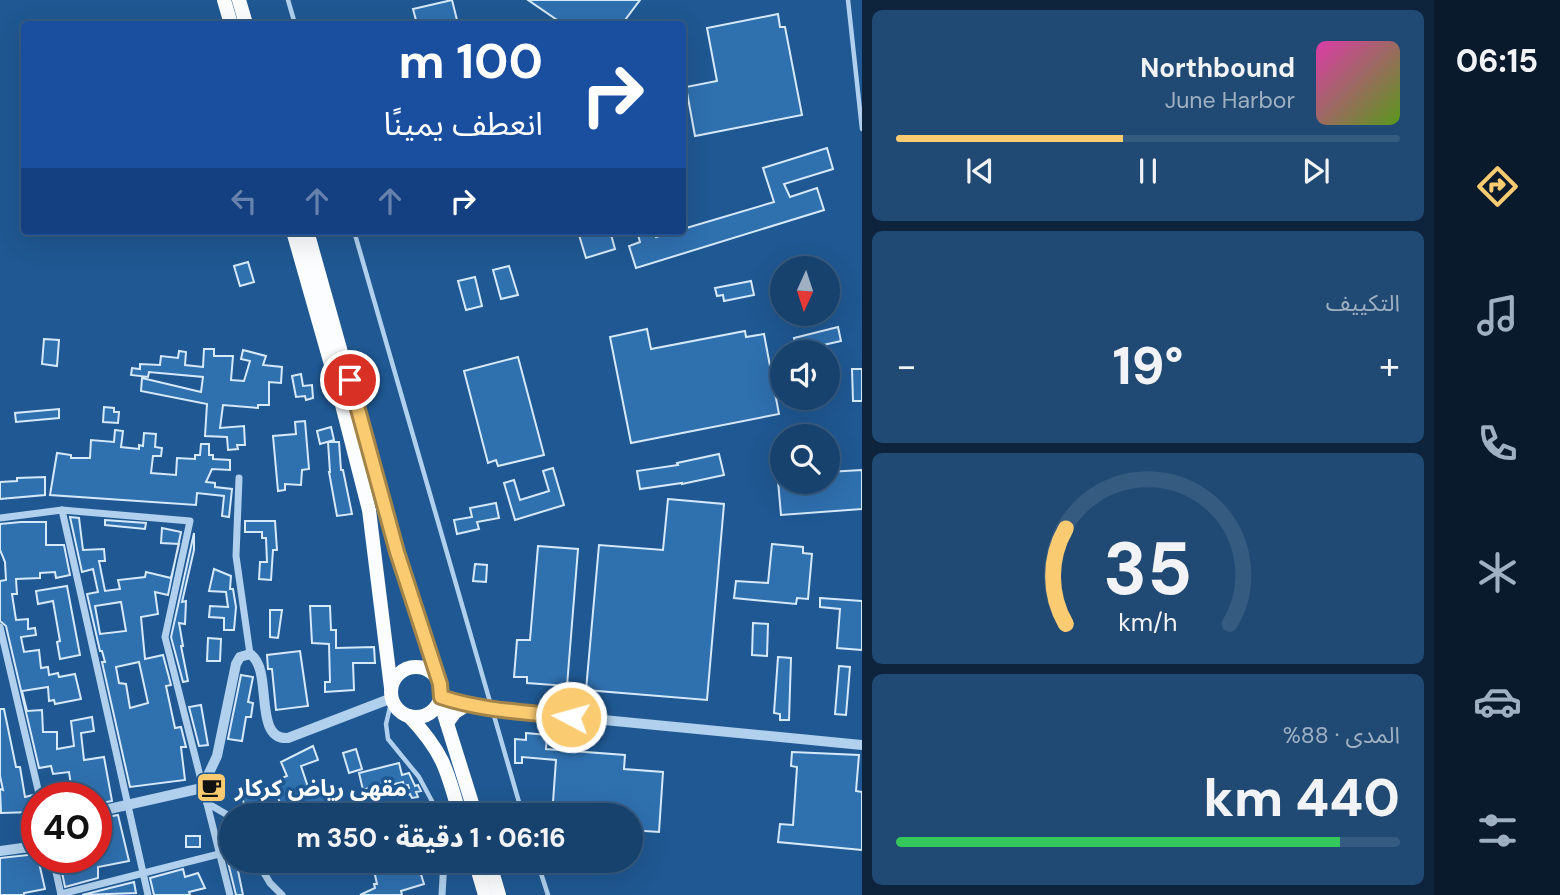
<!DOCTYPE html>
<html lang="ar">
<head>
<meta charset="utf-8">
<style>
  body { margin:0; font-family:"DM Sans","Noto Sans Arabic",sans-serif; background:#204973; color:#f1f3f6; direction:rtl; height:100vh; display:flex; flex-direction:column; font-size:26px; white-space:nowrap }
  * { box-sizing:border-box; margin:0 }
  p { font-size:23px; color:#9eb0c2 }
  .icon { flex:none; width:38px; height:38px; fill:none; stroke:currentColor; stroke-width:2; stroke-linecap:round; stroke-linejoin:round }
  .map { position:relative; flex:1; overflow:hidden; direction:ltr }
  .details { display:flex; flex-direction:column; gap:10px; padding:10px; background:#0d243c; width:572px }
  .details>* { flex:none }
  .banner { position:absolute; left:21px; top:21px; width:665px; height:214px; border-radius:7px; box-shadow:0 7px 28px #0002,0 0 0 2px #365b81; direction:rtl; background:#1a4fa0; color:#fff; overflow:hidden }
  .needle { width:46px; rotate:183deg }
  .tools { position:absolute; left:770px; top:256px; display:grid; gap:14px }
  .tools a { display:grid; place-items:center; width:70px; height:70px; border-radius:50%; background:#17426e; box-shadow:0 7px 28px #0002,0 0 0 2px #365b81; font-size:35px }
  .speed { position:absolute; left:21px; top:782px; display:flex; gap:14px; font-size:35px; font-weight:700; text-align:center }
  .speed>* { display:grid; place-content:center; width:91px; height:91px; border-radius:50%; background:#17426e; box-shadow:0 7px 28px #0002,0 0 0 2px #365b81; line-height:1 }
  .speed .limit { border:10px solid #d22; background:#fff; color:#111 }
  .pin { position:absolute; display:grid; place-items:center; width:60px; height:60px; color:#fff; margin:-30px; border:4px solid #fff; border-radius:50%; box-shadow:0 2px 7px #0007 }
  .me { position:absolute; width:77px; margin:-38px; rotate:276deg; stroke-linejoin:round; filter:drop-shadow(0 0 5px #0008) }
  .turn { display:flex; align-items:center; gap:24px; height:147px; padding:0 28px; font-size:32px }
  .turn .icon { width:91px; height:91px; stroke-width:2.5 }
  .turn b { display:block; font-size:49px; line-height:60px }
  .lanes { display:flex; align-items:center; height:66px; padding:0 28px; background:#0003; justify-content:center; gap:35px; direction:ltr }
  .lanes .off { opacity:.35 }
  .big { font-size:52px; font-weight:800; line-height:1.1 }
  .details .card { flex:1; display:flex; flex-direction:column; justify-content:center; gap:10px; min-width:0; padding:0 24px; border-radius:10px; background:#204973 }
  .details .dial { align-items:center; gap:0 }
  .dial svg { height:182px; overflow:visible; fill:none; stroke:#365b81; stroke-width:7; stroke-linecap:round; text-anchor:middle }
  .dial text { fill:#f1f3f6; stroke:none }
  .song { display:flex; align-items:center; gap:21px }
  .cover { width:84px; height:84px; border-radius:10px; background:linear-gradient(135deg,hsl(320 70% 55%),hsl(90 70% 35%)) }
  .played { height:7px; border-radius:4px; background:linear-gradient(90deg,#fbcb71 45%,#365b81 45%) }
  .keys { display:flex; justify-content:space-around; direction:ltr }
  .heat { display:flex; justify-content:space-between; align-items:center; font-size:38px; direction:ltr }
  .charge { height:10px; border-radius:5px; background:linear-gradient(90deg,#34c759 88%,#365b81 0) }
  .trip { position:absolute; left:219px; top:803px; width:424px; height:70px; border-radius:35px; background:#17426e; box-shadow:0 7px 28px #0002,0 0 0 2px #365b81; font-weight:800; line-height:70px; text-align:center; direction:rtl }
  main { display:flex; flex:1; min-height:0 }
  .menu { display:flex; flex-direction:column; width:126px; justify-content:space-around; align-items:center; background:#091a2c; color:#9eb0c2 }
  .menu .icon { width:49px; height:49px }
  .menu .on { color:#fbcb71 }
  .menu b { font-size:32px; color:#f1f3f6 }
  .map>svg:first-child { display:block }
  .building { fill:#2f70af; stroke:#d6e9fa; stroke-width:2; fill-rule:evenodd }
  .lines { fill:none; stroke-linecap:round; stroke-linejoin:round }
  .service { stroke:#b0d0ed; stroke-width:4.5 }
  .minor { stroke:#b0d0ed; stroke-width:7 }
  .tertiary { stroke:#b0d0ed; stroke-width:10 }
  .trunk { stroke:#fbfdff; stroke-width:14 }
  .route-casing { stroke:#a38449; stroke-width:18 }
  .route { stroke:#fbcb71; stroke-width:12 }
  .labels { text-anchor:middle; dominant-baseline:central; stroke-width:7; stroke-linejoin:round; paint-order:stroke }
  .poi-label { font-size:23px; font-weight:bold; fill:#fff; stroke:#1f5892; text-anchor:start }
</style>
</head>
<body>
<main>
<nav class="menu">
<b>06:15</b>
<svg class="icon on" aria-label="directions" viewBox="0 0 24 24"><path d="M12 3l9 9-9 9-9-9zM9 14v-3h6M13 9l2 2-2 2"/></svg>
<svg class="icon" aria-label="music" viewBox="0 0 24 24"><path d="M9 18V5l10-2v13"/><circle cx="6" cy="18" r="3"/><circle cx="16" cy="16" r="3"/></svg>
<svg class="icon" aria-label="phone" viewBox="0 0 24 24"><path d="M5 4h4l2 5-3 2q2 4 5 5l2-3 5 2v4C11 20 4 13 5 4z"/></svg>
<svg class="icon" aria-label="climate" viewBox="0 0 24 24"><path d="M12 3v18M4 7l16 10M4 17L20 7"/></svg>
<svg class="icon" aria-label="car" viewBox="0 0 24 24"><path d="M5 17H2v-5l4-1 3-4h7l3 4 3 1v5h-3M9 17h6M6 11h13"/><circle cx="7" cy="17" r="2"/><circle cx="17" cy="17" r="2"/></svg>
<svg class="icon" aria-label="filters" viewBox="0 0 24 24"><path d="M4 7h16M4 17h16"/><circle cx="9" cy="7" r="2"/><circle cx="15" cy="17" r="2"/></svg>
</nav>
<section class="details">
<div class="card">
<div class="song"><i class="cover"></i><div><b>Northbound</b><p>June Harbor</p></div></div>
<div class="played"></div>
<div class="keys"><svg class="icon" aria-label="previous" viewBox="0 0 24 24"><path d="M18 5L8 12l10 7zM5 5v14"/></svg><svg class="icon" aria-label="pause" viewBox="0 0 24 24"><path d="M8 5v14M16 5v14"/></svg><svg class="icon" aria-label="next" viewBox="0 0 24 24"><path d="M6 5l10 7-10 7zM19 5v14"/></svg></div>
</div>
<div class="card"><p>التكييف</p>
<div class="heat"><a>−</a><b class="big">19°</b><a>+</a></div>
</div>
<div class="card dial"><svg viewBox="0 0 100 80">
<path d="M14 69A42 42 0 1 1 86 69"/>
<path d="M14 69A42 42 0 0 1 14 27" stroke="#fbcb71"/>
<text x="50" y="56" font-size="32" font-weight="700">35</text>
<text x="50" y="72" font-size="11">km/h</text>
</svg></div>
<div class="card"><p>المدى · 88%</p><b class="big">440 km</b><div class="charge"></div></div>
</section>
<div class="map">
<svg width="862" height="895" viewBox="0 0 862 895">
  <rect width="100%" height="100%" fill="#1f5892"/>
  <g class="building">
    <polygon points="452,0 458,24 417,24 413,9"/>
    <polygon points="528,0 640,0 622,24 563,24"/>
    <polygon points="778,14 780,27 785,27 802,115 695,136 686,87 717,81 707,28"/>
    <polygon points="827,148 833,169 784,184 790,197 817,188 824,210 636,268 629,246 640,242 637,231 653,231 656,237 774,202 763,168"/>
    <polygon points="594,231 610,231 615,249 586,258 579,235"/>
    <polygon points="248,262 254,282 240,286 234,266"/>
    <polygon points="509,266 518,295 501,299 493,270"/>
    <polygon points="475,277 482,306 466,310 458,281"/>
    <polygon points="751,281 754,295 724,301 723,295 717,296 715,288"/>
    <polygon points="838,327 841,341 797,351 794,338"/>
    <polygon points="647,329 651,349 745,331 746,337 764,334 779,414 631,443 610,337"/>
    <polygon points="44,339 59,340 57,366 42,364"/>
    <polygon points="204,349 214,349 214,356 233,356 231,380 244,381 250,361 241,359 243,350 266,356 263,365 282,367 281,383 269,382 269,405 258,405 258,408 223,405 220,428 244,426 245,445 237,445 238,449 228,450 227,437 205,436 207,404 141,391 142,378 201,392 203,377 149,372 148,377 131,375 132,368 140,369 140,364 160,365 161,356 178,358 179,351 186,352 185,365 203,367"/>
    <polygon points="518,357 544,455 498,466 496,460 488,463 464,371"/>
    <polygon points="852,369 862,369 862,401 853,401"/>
    <polygon points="301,374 303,386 312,385 313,398 306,400 305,396 296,397 292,376"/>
    <polygon points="104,407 114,408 114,412 119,412 118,423 103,422"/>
    <polygon points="59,409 59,418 16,422 15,413"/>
    <polygon points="305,421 309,469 302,470 301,485 285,484 285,490 278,491 273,436 296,434 295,422"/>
    <polygon points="331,427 334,440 320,444 317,431"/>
    <polygon points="115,430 123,431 121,447 139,449 139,445 143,446 144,433 156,434 155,447 162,448 161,456 153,456 151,473 176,475 177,458 195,459 195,455 200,455 201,444 209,444 209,455 213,455 213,459 230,460 230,470 212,469 206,482 215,483 215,487 232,489 229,517 222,516 224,496 197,493 196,505 50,495 57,453 71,455 71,458 90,458 91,440 114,442"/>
    <polygon points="328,442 339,442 341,470 343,470 352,514 337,516 329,472 330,472"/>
    <polygon points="719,454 724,475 682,484 682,483 640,489 637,471 678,465 677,463"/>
    <polygon points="553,468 564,505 515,520 504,483 514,480 520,500 549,491 543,471"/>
    <polygon points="862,470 862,509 781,515 778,481 828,481 828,472"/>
    <polygon points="45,477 45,495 0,499 0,482 17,481 17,478"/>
    <polygon points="668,499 724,504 707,700 586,690 599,545 663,550"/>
    <polygon points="496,503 499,518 477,522 479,529 457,534 454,520 472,517 470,508"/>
    <path d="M70,517l9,1 4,32 21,-1 1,12h-6l6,30 15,-2 -2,-9 27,-3 1,-5 25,6 8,-34 -18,-1 1,-15 19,4 -13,63 -13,-3 3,22 -17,3 4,42 18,-4 8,30 -5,1 9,42 6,-1 5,20h-5l4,33 -55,7 -28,-125h3l-3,-11h-2l-13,-57 11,-2 -5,-23 -11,3zM121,602l5,29 -26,3 -5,-28zM139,662l9,41 -18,5 -4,-24 -7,-1 -3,-16z"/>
    <polygon points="105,520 146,523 145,529 105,525"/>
    <polygon points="245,521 275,521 277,550 273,550 271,580 259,579 260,562 267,562 266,538 262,538 262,532 245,532"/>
    <polygon points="21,522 46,522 46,545 64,545 70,575 56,578 55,572 40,573 40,578 16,579 17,594 12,594 16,620 28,619 28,629 35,628 36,635 21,637 24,652 39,650 41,668 48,667 49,675 58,673 59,677 75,674 81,699 55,704 54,700 49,701 48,687 22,691 27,711 42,710 43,732 57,732 57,749 74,746 71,721 92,717 94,731 81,733 84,760 104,757 112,801 96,804 96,798 73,798 69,772 53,774 51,766 39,768 6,626 0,621 0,581 6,580 5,562 0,550 0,524"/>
    <polygon points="194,533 194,550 182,602 186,601 185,624 179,623 183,646 181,646 188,681 183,682 171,637"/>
    <polygon points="772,544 803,547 803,553 812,554 808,599 797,598 796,604 734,598 736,581 768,583"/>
    <polygon points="538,546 578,549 567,686 527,683 527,677 514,677 517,640 530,640"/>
    <polygon points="475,564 487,565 486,582 473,581"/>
    <polygon points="214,569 231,576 230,589 233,589 236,607 234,630 224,630 224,618 209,617 210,606 228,607 226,592 209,591"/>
    <polygon points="67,586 80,655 60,659 57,642 60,641 53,601 38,604 36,591"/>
    <polygon points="820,598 862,601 862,650 837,648 840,609 820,607"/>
    <polygon points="310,606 330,606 331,630 336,630 336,648 374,647 375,663 353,663 354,690 325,692 325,682 330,682 329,644 312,643"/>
    <polygon points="270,610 282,610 278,638 270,637"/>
    <polygon points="753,623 768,624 767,656 752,655"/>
    <polygon points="208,638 221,639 220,661 207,661"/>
    <polygon points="300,651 308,706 276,710 272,669 268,669 267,655"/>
    <polygon points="778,657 791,658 789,720 780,720 780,714 774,713"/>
    <polygon points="839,666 850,667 846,715 835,714"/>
    <polygon points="241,675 253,677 248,702 253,703 251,717 246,717 242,741 228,739"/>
    <polygon points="201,705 208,745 199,746 189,707"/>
    <polygon points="0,709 4,709 16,767 20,767 25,797 33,795 37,803 34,812 1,813 0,789 3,790 0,776"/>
    <polygon points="526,733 547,735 546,749 625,755 624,769 663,772 659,832 630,830 630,816 552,816 556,760 522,757 522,763 515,763 515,739 526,740"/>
    <polygon points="313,746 318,760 301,766 307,784 314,797 336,788 340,799 319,807 324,816 285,816 272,782 287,776 281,762"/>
    <polygon points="356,749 362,769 349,773 343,753"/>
    <polygon points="792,752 859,755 856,791 862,792 862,850 778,842 780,824 793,825 797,767 791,766"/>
    <polygon points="399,763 402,775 409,773 415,786 418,785 421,791 416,792 418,797 412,798 410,794 401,797 399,791 409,788 408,785 404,786 403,782 386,786 385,782 363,790 359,773"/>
    <polygon points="263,791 268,807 247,814 242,797"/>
    <polygon points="118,815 129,861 98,867 98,878 65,887 59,858 99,858 98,854 102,853 96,819"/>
    <rect x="186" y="836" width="14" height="11"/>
    <polygon points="231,836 231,861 236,861 243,895 236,895 222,838"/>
    <polygon points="37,854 45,889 24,893 24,895 0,895 0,858"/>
    <polygon points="372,861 410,861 412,870 419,868 424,884 401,891 402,895 360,895 375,888 374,884 377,884"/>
    <polygon points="183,869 185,877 198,873 205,888 189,892 190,895 154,895 150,878"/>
    <polygon points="134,882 136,893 82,895"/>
  </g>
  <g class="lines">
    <g class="service">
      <polyline points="288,0 295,24"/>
      <polyline points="848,0 862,129"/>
      <polyline points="354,231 523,816"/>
      <polyline points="392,699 386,724 388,739 419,777 440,816"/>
      <polyline points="537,861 548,895"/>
    </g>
    <g class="minor">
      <polyline points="239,478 236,556 250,654"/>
      <polyline points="62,510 148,895"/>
      <polyline points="0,518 62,510 190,521 165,637 230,895"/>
      <polyline points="0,627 40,798"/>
      <polyline points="207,803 231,817"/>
      <polyline points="53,858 61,895"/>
      <polyline points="257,861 270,883 282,895"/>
      <polyline points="61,894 219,854"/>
      <polyline points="442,895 444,861"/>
    </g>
    <g class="tertiary">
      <polyline points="441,697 466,705 491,709 862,745"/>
      <path d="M96,812l106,-24 15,-32 19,-92 4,-7 10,-3c24,15 2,87 38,84l104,-40"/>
      <polyline points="0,851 37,846"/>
    </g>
    <g class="trunk">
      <polyline points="224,0 231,24"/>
      <polyline points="239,0 246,24"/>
      <polyline points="293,231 338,389 369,510 391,688"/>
      <polyline points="307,231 397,552 437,678"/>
      <circle cx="416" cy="692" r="25"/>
      <polyline points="440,701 476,816"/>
      <path d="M409,716c34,36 38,53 51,100"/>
      <polyline points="447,723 455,712 466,705"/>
      <polyline points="475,861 485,895"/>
      <polyline points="489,861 499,895"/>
    </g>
  </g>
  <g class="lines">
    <defs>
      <path id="route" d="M350,380l47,172 43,132 1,13c42,14 86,15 130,20"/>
    </defs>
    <use href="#route" class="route-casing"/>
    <use href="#route" class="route"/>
  </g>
  <defs>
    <symbol id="cafe-square" viewBox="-11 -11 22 22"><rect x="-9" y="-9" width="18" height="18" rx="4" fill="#fbcb71" stroke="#1f5892"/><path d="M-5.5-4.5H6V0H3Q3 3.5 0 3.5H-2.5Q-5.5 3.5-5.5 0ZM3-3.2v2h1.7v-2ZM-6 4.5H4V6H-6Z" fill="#111"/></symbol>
  </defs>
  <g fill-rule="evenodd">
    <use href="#cafe-square" x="194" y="770" width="35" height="35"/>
  </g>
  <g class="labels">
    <g class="poi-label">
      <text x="235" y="788">مقهى رياض كركار</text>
    </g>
  </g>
</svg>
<div class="tools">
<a><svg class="needle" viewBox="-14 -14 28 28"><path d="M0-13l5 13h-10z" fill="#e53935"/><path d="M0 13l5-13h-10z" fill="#9eb0c2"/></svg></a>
<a><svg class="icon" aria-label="sound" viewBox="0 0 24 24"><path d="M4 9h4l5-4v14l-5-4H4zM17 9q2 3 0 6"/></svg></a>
<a><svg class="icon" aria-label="search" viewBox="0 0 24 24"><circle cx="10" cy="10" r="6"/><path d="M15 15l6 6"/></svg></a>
</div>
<div class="speed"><div class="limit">40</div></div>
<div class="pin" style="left:350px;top:380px;background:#d93025"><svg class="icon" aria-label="arrive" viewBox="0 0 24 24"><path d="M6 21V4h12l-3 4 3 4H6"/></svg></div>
<svg class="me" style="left:571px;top:717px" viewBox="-20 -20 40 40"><circle r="17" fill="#fbcb71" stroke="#fff" stroke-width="3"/><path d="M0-11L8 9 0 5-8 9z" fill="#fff"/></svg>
<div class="trip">06:16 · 1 دقيقة · 350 m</div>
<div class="banner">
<div class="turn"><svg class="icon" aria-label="right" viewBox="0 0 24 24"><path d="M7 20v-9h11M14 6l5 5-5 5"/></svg><div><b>100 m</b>انعطف يمينًا</div></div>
<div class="lanes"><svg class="icon off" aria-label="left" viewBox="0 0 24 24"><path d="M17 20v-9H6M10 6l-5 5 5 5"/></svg><svg class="icon off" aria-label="ahead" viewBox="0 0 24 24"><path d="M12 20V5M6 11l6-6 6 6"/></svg><svg class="icon off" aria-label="ahead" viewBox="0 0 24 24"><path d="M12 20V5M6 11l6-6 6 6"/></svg><svg class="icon" aria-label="right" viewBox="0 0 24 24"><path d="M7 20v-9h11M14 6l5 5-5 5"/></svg></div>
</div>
</div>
</main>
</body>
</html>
